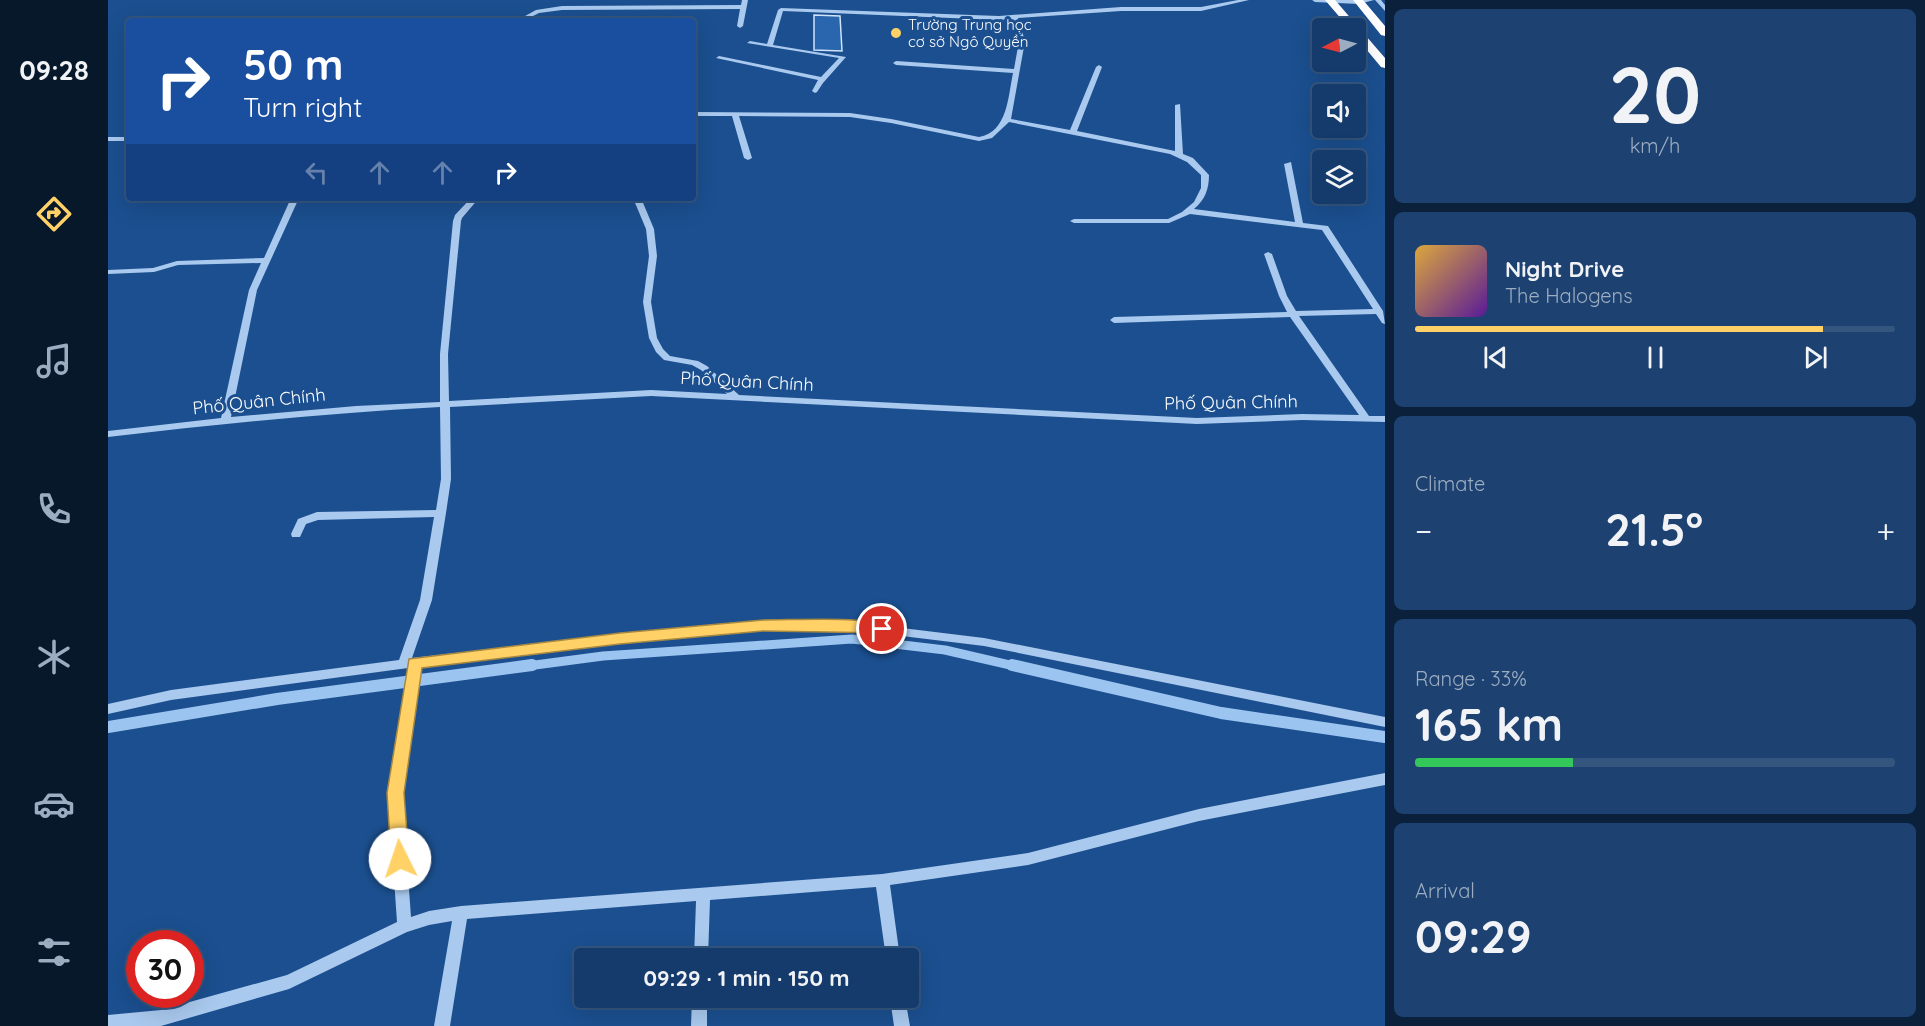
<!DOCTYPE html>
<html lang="en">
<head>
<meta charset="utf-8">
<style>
  body { margin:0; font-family:Quicksand,sans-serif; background:#1d4271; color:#f1f3f6; height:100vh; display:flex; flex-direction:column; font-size:22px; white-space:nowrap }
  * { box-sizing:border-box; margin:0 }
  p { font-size:20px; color:#9dadc1 }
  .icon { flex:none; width:33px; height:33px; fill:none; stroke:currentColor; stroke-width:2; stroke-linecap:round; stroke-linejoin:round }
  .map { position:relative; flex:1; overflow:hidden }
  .drawer { display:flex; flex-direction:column; gap:9px; padding:9px; background:#0b203b; width:540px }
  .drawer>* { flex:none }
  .hud { position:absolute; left:18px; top:18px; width:570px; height:183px; border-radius:6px; box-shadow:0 6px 24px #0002,0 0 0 2px #33557e; background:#1a4fa0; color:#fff; overflow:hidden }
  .needle { width:39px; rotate:264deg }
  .tools { position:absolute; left:1204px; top:18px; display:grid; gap:12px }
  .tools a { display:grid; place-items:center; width:54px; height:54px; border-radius:6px; background:#143b6b; box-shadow:0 6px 24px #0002,0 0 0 2px #33557e; font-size:30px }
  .speed { position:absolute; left:18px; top:930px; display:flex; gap:12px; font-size:30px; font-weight:700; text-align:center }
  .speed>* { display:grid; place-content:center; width:78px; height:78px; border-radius:50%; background:#143b6b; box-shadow:0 6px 24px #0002,0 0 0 2px #33557e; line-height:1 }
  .speed .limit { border:9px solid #d22; background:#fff; color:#111 }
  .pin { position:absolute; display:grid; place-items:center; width:51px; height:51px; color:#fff; margin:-26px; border:3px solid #fff; border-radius:50%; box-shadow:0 2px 6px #0007 }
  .me { position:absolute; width:66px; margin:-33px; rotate:356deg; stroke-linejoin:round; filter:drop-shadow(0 0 4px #0008) }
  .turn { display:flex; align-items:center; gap:21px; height:126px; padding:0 18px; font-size:27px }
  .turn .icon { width:78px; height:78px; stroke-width:2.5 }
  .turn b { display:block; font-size:42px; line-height:51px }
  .lanes { display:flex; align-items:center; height:57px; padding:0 18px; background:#0003; justify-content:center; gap:30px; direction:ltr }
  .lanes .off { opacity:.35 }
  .big { font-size:45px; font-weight:700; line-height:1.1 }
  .drawer .card { flex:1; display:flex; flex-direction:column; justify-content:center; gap:9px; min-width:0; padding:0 21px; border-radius:9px; background:#1d4271 }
  .drawer .dial { align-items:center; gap:0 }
  .dial b { font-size:78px; line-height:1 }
  .song { display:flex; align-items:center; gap:18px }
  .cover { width:72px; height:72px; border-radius:9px; background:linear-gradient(135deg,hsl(40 70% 55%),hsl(270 70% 35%)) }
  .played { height:6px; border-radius:3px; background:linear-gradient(90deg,#ffd166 85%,#33557e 85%) }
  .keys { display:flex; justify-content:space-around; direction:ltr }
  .heat { display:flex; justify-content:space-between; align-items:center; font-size:33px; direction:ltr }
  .charge { height:9px; border-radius:4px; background:linear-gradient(90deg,#34c759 33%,#33557e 0) }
  .trip { position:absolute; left:466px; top:948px; width:345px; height:60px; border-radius:6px; background:#143b6b; box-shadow:0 6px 24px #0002,0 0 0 2px #33557e; font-weight:700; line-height:60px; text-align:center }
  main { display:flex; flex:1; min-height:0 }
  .dock { display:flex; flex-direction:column; width:108px; justify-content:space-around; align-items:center; background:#08182b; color:#9dadc1 }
  .dock .icon { width:42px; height:42px }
  .dock .active { color:#ffd166 }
  .dock b { font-size:27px; color:#f1f3f6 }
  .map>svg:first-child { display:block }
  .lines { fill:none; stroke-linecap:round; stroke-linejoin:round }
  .stream-far1 { stroke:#9cc4f0; stroke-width:9 }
  .stream { stroke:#9cc4f0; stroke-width:12 }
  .building { fill:#2a66ad; stroke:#cfe3fa; stroke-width:1.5 }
  .minor { fill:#a9c9ee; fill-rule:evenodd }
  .highway { fill:#fff; fill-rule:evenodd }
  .route { fill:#ffd166; stroke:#a68842; stroke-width:1.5 }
  .poi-dot { fill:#ffd166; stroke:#1b4f8f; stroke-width:2 }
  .labels { text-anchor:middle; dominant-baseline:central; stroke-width:6; stroke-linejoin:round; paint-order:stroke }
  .far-poi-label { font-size:15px; fill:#fff; stroke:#1b4f8f; text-anchor:start }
  .street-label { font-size:18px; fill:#fff; stroke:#1b4f8f }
</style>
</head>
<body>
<main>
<nav class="dock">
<b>09:28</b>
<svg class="icon active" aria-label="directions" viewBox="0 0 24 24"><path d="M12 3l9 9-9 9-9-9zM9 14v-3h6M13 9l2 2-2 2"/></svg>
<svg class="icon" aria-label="music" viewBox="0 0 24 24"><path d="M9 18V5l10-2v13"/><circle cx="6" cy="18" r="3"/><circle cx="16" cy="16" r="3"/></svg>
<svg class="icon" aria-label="phone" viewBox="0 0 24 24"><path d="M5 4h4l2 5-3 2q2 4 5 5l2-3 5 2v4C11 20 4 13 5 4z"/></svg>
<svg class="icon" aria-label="climate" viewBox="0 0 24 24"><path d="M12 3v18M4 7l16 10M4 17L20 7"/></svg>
<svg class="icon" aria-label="car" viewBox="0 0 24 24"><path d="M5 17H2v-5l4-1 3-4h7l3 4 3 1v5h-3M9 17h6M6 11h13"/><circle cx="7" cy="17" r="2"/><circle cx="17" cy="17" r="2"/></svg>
<svg class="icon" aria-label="filters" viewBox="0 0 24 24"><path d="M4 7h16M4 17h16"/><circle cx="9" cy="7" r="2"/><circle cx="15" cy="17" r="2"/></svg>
</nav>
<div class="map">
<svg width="1277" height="1026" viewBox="0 0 1277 1026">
  <rect width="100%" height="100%" fill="#1b4f8f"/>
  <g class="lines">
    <polyline class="stream-far1" points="412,667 495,656 744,639 837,650 911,667"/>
    <g class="stream">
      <polyline points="904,665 1113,713 1277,737"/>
      <polyline points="0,727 169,699 424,665"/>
    </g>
  </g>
  <polygon class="building" points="706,15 732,16 734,51 706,50"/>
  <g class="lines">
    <g class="minor">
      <polygon points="634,0 640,0 635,26 632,28 629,26 632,9 454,10 431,13 415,21 408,21 428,10 454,6 633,5"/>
      <path d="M1130,0h11l-48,11h-80l-103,7 7,23 -14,78 59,11 26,-63 3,-2 3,2 -25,64 98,20v-46l5,-1 3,50 10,4 16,17c0,14 -4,25 -15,34l101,13 -11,-58 7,-2 12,61 25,3 55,85 2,13 -3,-1 -6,-9 -77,2 70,100h16v6l-83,-2 -105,4 -546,-28 -201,11 1,72 -5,34 -14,87 -20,58 208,-24 143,-12 98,1 123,15 401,79v10l-401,-81 -123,-15 -98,-1 -143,12 -200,25 -18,126 9,124 18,-6 32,-5 421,-32 146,-21 171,-44 186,-36v12l-186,36 -171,44 -138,20 10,73h-14l-10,-71 -166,13 -2,58h-14l2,-57 -229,18 -17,107h-16l18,-105 -23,4 -22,7 -118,57 -128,37h-53v-11l53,-5 126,-35 110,-53 -9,-129 20,-125 -237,32 -63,14v-10l63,-14 228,-30 21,-60 14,-83 -116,3 -12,4 -6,13h-8l-1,-3 7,-15 19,-7 119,-2 5,-31 -1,-72c-111,6 -221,17 -332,30v-6l113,-13 28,-128 12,-27 -83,2 -24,7 -46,2v-4l45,-2 24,-7 87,-3 27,-60h8l-42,92 -26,127 125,-11 84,-4v-48l13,-133 2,-6 16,-17h8l-17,20 -1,3 -13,133 1,47 202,-11 76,4 -26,-24 -9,-5 -28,-5 -8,-8 -7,-14 -6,-36 6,-46 -3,-27 -13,-31h8l13,31 3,27 -6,46 6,36 6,11 7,7 28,5 9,5 32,29 458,23 105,-4 57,1 -69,-98 -176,6 -4,-3 4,-3 173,-5 -8,-16 -15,-42 4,-2 4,2 15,42 9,15 77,-2 -51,-79 -132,-16 -21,9h-95l-4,-2 4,-2h94l14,-7 12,-10 7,-14v-13l-14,-13 -17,-8 -161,-32 -17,16 -13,3 -88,-18 -41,-6 -111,-1 13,42 -4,2 -4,-2 -12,-42h-39v-4l157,1 41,6 88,18c29,-5 29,-41 34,-64l-117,-8 -3,-2 3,-2 118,8 5,-28 -7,-22 -13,1 -216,-9 -10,34 73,12 -23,26 -6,9 -2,1 -3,-2 6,-11 -102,-22 3,-2 102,21 18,-19 -92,-15 3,-2 17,3 11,-34 3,-2 218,8 122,-9h80z"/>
      <polygon points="1204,0 1266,0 1251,4 1207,2"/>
      <polygon points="1267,0 1273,0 1277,5 1277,11"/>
      <rect x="0" y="137" width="21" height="4"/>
      <polygon points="584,998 599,998 599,1026 583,1026"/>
      <polygon points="782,998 797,998 802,1026 786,1026"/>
    </g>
    <g class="highway">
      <polygon points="1217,0 1227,0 1277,58 1277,68 1273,67 1248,37 1248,28 1241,28"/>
      <polygon points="1245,0 1255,0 1277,26 1277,36 1273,35"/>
    </g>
  </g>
  <path class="route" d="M655,620c34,0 93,-4 124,5l2,4 -2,4 -124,-2 -143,13 -198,24 -18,125 5,66 -3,6 -6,2 -7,-2 -2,-6 -4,-66 22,-134 211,-26z"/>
  <circle class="poi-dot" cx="788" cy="33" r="6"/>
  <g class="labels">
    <g class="far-poi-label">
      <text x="800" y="24">Trường Trung học<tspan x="800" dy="17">cơ sở Ngô Quyền</tspan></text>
    </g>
    <g class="street-label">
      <text transform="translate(639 381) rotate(3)">Phố Quân Chính</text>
      <text transform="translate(151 401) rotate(-6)">Phố Quân Chính</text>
      <text transform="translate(1123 402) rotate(-1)">Phố Quân Chính</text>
    </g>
  </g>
</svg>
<div class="tools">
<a><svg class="needle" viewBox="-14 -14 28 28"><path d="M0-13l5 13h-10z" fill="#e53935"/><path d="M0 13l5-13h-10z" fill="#9dadc1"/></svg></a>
<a><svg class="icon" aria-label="sound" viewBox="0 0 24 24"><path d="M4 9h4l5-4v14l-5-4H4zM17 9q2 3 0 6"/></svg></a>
<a><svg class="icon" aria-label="layers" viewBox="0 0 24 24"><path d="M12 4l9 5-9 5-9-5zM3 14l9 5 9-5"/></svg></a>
</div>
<div class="speed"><div class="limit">30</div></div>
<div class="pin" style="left:774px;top:629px;background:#d93025"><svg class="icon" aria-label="arrive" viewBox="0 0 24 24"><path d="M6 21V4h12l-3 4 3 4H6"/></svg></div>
<svg class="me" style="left:292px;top:859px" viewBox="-20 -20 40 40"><circle r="19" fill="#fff"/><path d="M0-13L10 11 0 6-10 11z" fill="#ffd166"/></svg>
<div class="trip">09:29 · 1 min · 150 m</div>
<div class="hud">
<div class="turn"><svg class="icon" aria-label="right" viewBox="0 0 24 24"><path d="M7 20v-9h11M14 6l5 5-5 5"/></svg><div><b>50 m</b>Turn right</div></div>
<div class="lanes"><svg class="icon off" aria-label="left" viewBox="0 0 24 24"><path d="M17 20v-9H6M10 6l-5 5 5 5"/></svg><svg class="icon off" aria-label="ahead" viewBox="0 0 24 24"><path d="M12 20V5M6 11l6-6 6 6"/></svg><svg class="icon off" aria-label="ahead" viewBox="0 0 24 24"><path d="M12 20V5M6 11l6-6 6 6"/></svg><svg class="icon" aria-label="right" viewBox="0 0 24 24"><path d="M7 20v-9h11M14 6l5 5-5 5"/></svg></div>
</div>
</div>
<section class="drawer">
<div class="card dial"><b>20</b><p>km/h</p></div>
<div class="card">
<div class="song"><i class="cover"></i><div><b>Night Drive</b><p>The Halogens</p></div></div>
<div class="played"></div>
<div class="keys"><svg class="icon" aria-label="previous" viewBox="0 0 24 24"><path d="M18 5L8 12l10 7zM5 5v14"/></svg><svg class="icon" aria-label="pause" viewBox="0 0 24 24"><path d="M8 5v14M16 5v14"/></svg><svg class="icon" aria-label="next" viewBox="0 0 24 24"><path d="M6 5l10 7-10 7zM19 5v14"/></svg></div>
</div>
<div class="card"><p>Climate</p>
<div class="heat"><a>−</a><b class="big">21.5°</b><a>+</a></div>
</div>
<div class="card"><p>Range · 33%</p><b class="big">165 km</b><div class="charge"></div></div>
<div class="card"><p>Arrival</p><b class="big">09:29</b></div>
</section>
</main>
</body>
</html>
